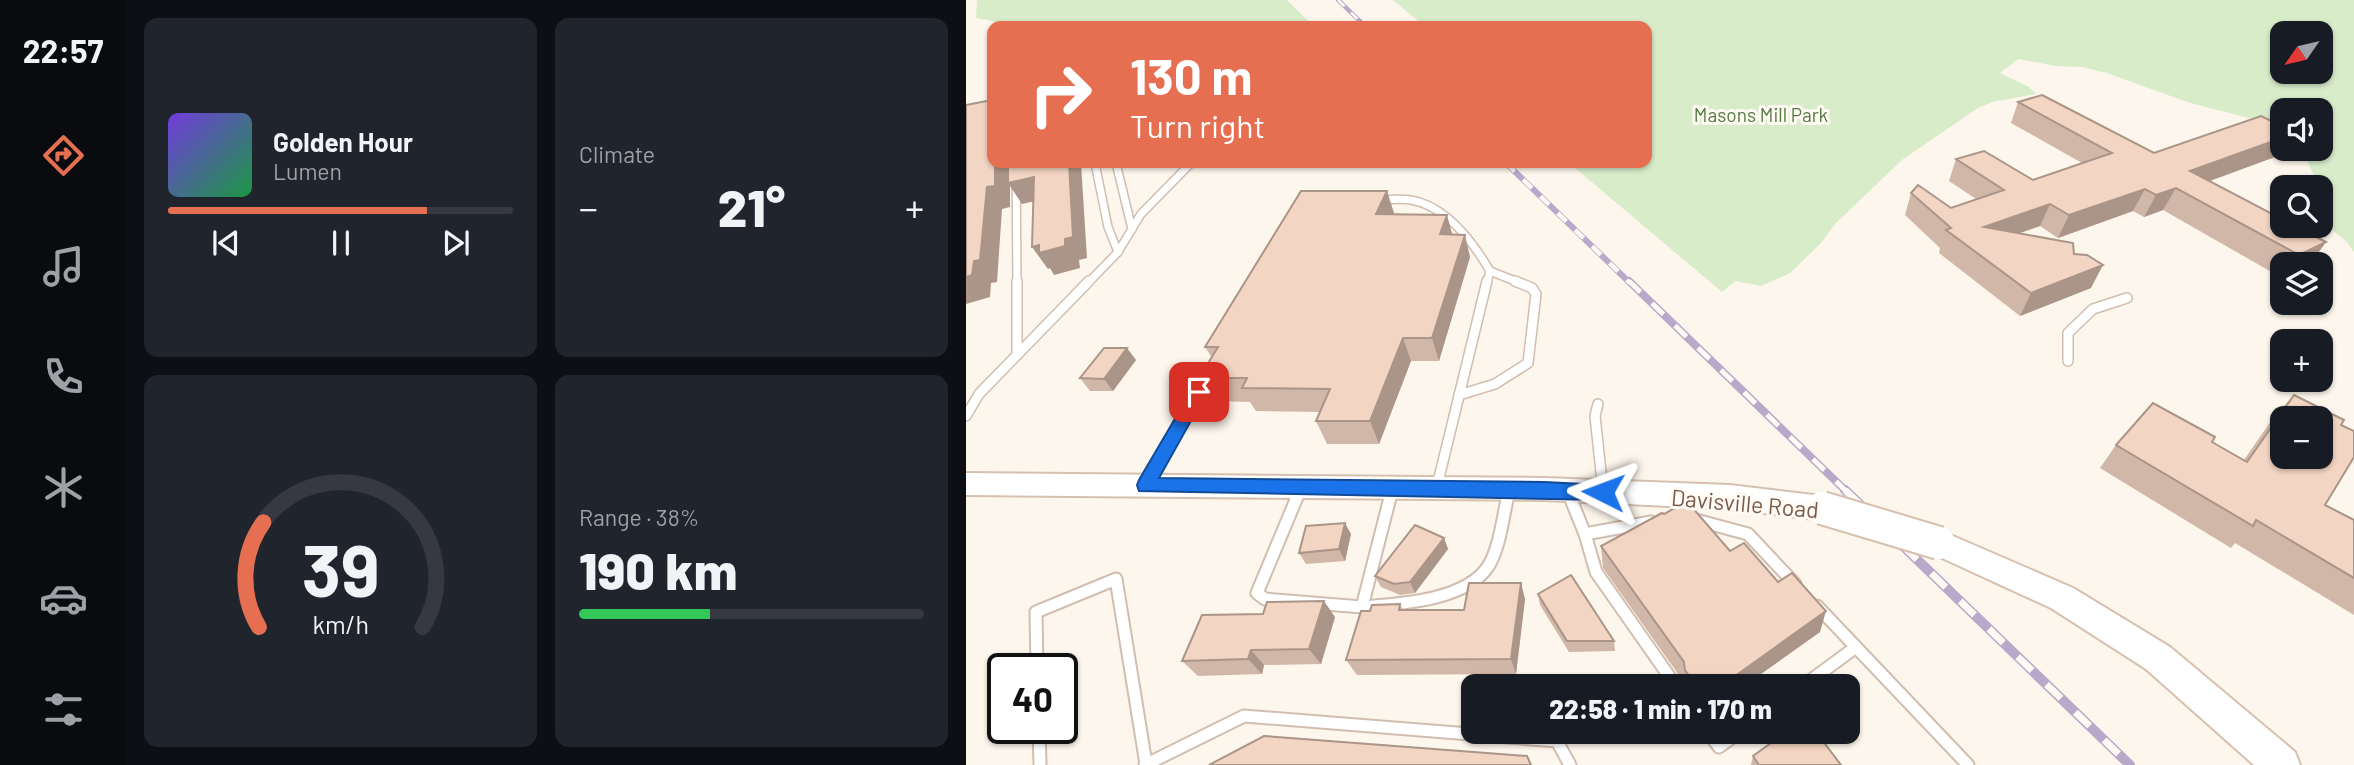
<!DOCTYPE html>
<html lang="en">
<head>
<meta charset="utf-8">
<style>
  body { margin:0; font-family:Barlow,sans-serif; background:#20242c; color:#f1f3f6; height:100vh; display:flex; flex-direction:column; font-size:26px; white-space:nowrap }
  * { box-sizing:border-box; margin:0 }
  p { font-size:23px; color:#9ea1a6 }
  .icon { flex:none; width:38px; height:38px; fill:none; stroke:currentColor; stroke-width:2; stroke-linecap:round; stroke-linejoin:round }
  .map { position:relative; flex:1; overflow:hidden }
  .details { display:flex; flex-direction:column; gap:18px; padding:18px; background:#0d0f14; width:840px }
  .details>* { flex:none }
  .top-card { position:absolute; left:21px; top:21px; width:665px; height:147px; border-radius:14px; box-shadow:0 2px 5px #0004; background:#e76f51; color:#fff; overflow:hidden }
  .needle { width:46px; rotate:236deg }
  .fabs { position:absolute; left:1304px; top:21px; display:grid; gap:14px }
  .fabs a { display:grid; place-items:center; width:63px; height:63px; border-radius:14px; background:#171b24; box-shadow:0 2px 5px #0004; font-size:35px }
  .speed { position:absolute; left:21px; top:653px; display:flex; gap:14px; font-size:35px; font-weight:700; text-align:center }
  .speed>* { display:grid; place-content:center; width:91px; height:91px; border-radius:50%; background:#171b24; box-shadow:0 2px 5px #0004; line-height:1 }
  .speed .limit { border:4px solid #111; border-radius:10px; background:#fff; color:#111 }
  .pin { position:absolute; display:grid; place-items:center; width:60px; height:60px; color:#fff; margin:-30px; border-radius:14px; box-shadow:0 4px 10px #0006 }
  .me { position:absolute; width:77px; margin:-38px; rotate:273deg; stroke-linejoin:round; filter:drop-shadow(0 0 5px #0008) }
  .turn { display:flex; align-items:center; gap:24px; height:147px; padding:0 28px; font-size:32px }
  .turn .icon { width:91px; height:91px; stroke-width:2.5 }
  .turn b { display:block; font-size:49px; line-height:60px }
  .big { font-size:52px; font-weight:800; line-height:1.1 }
  .details .tile { flex:1; display:flex; flex-direction:column; justify-content:center; gap:10px; min-width:0; padding:0 24px; border-radius:14px; background:#20242c }
  .details .dial { align-items:center; gap:0 }
  .dial svg { height:182px; overflow:visible; fill:none; stroke:#363941; stroke-width:7; stroke-linecap:round; text-anchor:middle }
  .dial text { fill:#f1f3f6; stroke:none }
  .song { display:flex; align-items:center; gap:21px }
  .cover { width:84px; height:84px; border-radius:10px; background:linear-gradient(135deg,hsl(260 70% 55%),hsl(140 70% 35%)) }
  .played { height:7px; border-radius:4px; background:linear-gradient(90deg,#e76f51 75%,#363941 75%) }
  .keys { display:flex; justify-content:space-around; direction:ltr }
  .heat { display:flex; justify-content:space-between; align-items:center; font-size:38px; direction:ltr }
  .charge { height:10px; border-radius:5px; background:linear-gradient(90deg,#34c759 38%,#363941 0) }
  .details .tiles { flex:1; display:grid; gap:18px; grid-template-columns:repeat(2,1fr) }
  .trip { position:absolute; left:495px; top:674px; width:399px; height:70px; border-radius:14px; background:#171b24; box-shadow:0 2px 5px #0004; font-weight:800; line-height:70px; text-align:center }
  main { display:flex; flex:1; min-height:0 }
  .menu { display:flex; flex-direction:column; width:126px; justify-content:space-around; align-items:center; background:#090b0e; color:#9ea1a6 }
  .menu .icon { width:49px; height:49px }
  .menu .on { color:#e76f51 }
  .menu b { font-size:32px; color:#f1f3f6 }
  .map>svg:first-child { display:block }
  .green { fill:#d8ecc9; fill-rule:evenodd }
  .lines { fill:none; stroke-linecap:round; stroke-linejoin:round }
  .lane-far2-casing { stroke:#d1beb0; stroke-width:10 }
  .lane-far1-casing { stroke:#d1beb0; stroke-width:12 }
  .lane-casing { stroke:#d1beb0; stroke-width:15 }
  .secondary-casing { stroke:#d6c0b0; stroke-width:4 }
  .lane-far2 { stroke:#fff; stroke-width:7 }
  .lane-far1 { stroke:#fff; stroke-width:9 }
  .lane { stroke:#fff; stroke-width:11 }
  .secondary { fill:#fff; fill-rule:evenodd }
  .rail-far3-casing { stroke:#b9a8c9; stroke-width:4.5 }
  .rail-far2-casing { stroke:#b9a8c9; stroke-width:6 }
  .rail-far1-casing { stroke:#b9a8c9; stroke-width:8 }
  .rail-casing { stroke:#b9a8c9; stroke-width:10 }
  .rail-far3 { stroke:#fffaf3; stroke-width:2.5; stroke-dasharray:9; stroke-linecap:butt }
  .rail-far2 { stroke:#fffaf3; stroke-width:4.5; stroke-dasharray:12; stroke-linecap:butt }
  .rail-far1 { stroke:#fffaf3; stroke-width:5; stroke-dasharray:16; stroke-linecap:butt }
  .rail { stroke:#fffaf3; stroke-width:7; stroke-dasharray:20; stroke-linecap:butt }
  .secondary-bridge-casing { stroke:#d6c0b0; stroke-width:36; stroke-linecap:butt }
  .secondary-bridge { stroke:#fff; stroke-width:32 }
  .wall { fill:#d1b7a8 }
  .shaded-wall { fill:#aa9588 }
  .building { fill:#f3d5c3; stroke:#aa9588; stroke-width:2; fill-rule:evenodd }
  .route { fill:#1a73e8; stroke:#114b97; stroke-width:2 }
  .labels { text-anchor:middle; dominant-baseline:central; stroke-width:6; stroke-linejoin:round; paint-order:stroke }
  .far-park-label { font-size:19px; fill:#537a41; stroke:#fffaf3 }
  .street-label { font-size:23px; fill:#7a5c4d; stroke:#fffaf3 }
</style>
</head>
<body>
<main>
<nav class="menu">
<b>22:57</b>
<svg class="icon on" aria-label="directions" viewBox="0 0 24 24"><path d="M12 3l9 9-9 9-9-9zM9 14v-3h6M13 9l2 2-2 2"/></svg>
<svg class="icon" aria-label="music" viewBox="0 0 24 24"><path d="M9 18V5l10-2v13"/><circle cx="6" cy="18" r="3"/><circle cx="16" cy="16" r="3"/></svg>
<svg class="icon" aria-label="phone" viewBox="0 0 24 24"><path d="M5 4h4l2 5-3 2q2 4 5 5l2-3 5 2v4C11 20 4 13 5 4z"/></svg>
<svg class="icon" aria-label="climate" viewBox="0 0 24 24"><path d="M12 3v18M4 7l16 10M4 17L20 7"/></svg>
<svg class="icon" aria-label="car" viewBox="0 0 24 24"><path d="M5 17H2v-5l4-1 3-4h7l3 4 3 1v5h-3M9 17h6M6 11h13"/><circle cx="7" cy="17" r="2"/><circle cx="17" cy="17" r="2"/></svg>
<svg class="icon" aria-label="filters" viewBox="0 0 24 24"><path d="M4 7h16M4 17h16"/><circle cx="9" cy="7" r="2"/><circle cx="15" cy="17" r="2"/></svg>
</nav>
<section class="details">
<div class="tiles">
<div class="tile">
<div class="song"><i class="cover"></i><div><b>Golden Hour</b><p>Lumen</p></div></div>
<div class="played"></div>
<div class="keys"><svg class="icon" aria-label="previous" viewBox="0 0 24 24"><path d="M18 5L8 12l10 7zM5 5v14"/></svg><svg class="icon" aria-label="pause" viewBox="0 0 24 24"><path d="M8 5v14M16 5v14"/></svg><svg class="icon" aria-label="next" viewBox="0 0 24 24"><path d="M6 5l10 7-10 7zM19 5v14"/></svg></div>
</div>
<div class="tile"><p>Climate</p>
<div class="heat"><a>−</a><b class="big">21°</b><a>+</a></div>
</div>
<div class="tile dial"><svg viewBox="0 0 100 80">
<path d="M14 69A42 42 0 1 1 86 69"/>
<path d="M14 69A42 42 0 0 1 16 23" stroke="#e76f51"/>
<text x="50" y="56" font-size="32" font-weight="700">39</text>
<text x="50" y="72" font-size="11">km/h</text>
</svg></div>
<div class="tile"><p>Range · 38%</p><b class="big">190 km</b><div class="charge"></div></div>
</div>
</section>
<div class="map">
<svg width="1388" height="765" viewBox="0 0 1388 765">
  <rect width="100%" height="100%" fill="#fdf6ec"/>
  <g class="green">
    <polygon points="11,0 321,0 347,26 52,26 10,18"/>
    <path d="M427,0h961v252l-7,-10 -26,-21 -1,-34h-7l2,-9 -13,-29h18v-39h-38v22l-26,-12 -69,-18 -80,-29 -25,-6 -26,-1 -38,-7 -18,14 29,14 7,7 -44,8 -14,6 -76,52 -66,63 -15,20 -31,30 -29,13 -26,-5 -13,11 -153,-129h78v-137h-223zM1316,33h38v39h-38z"/>
  </g>
  <g class="lines">
    <defs>
      <g id="lane-far2">
        <polyline points="50,163 51,283"/>
        <polyline points="129,163 142,227 152,252"/>
        <polyline points="150,163 166,229"/>
        <path d="M412,200c11,0 22,-2 33,0 35,6 62,42 79,71l-3,12"/>
        <polyline points="524,271 554,283"/>
        <polyline points="122,283 152,252 175,214 225,163"/>
      </g>
      <g id="lane-far1">
        <polyline points="51,281 51,355"/>
        <polyline points="1102,361 1102,333 1127,309 1161,298"/>
        <polyline points="493,395 529,384 562,363 570,294 566,288 549,281"/>
        <polyline points="632,404 629,416 637,491"/>
        <polyline points="0,416 13,394 123,281"/>
        <polyline points="180,484 242,375"/>
        <polyline points="471,486 521,281"/>
        <polyline points="426,492 427,488"/>
      </g>
      <g id="lane">
        <polyline points="334,490 291,593 299,599 396,607"/>
        <path d="M426,490l-30,117c37,-3 105,-6 127,-42 12,-21 14,-51 20,-74"/>
        <polyline points="602,492 619,534 685,522"/>
        <polyline points="730,520 782,534 829,584"/>
        <polyline points="619,534 630,572 710,686"/>
        <polyline points="851,606 1002,765"/>
        <polyline points="71,668 70,612 150,579 180,764"/>
        <polyline points="837,686 890,647"/>
        <polyline points="73,728 74,765"/>
        <polyline points="742,732 753,747 774,732"/>
        <polyline points="179,765 278,716 591,741 604,765"/>
      </g>
      <g id="secondary">
        <polygon points="0,473 578,478 764,485 856,496 866,500 870,508 866,516 856,520 764,509 578,500 0,495"/>
        <polygon points="973,530 1107,588 1204,647 1329,752 1334,765 1288,765 1180,669 1085,608 963,552 958,543 963,534"/>
      </g>
    </defs>
    <use href="#lane-far2" class="lane-far2-casing"/>
    <use href="#lane-far1" class="lane-far1-casing"/>
    <use href="#lane" class="lane-casing"/>
    <use href="#secondary" class="secondary-casing"/>
    <use href="#lane-far2" class="lane-far2"/>
    <use href="#lane-far1" class="lane-far1"/>
    <use href="#lane" class="lane"/>
    <use href="#secondary" class="secondary"/>
    <defs>
      <polyline id="rail-far3" points="372,0 399,26"/>
      <polyline id="rail-far2" points="540,163 664,283"/>
      <polyline id="rail-far1" points="663,281 881,492"/>
      <polyline id="rail" points="879,490 1164,765"/>
    </defs>
    <use href="#rail-far3" class="rail-far3-casing"/>
    <use href="#rail-far2" class="rail-far2-casing"/>
    <use href="#rail-far1" class="rail-far1-casing"/>
    <use href="#rail" class="rail-casing"/>
    <use href="#rail-far3" class="rail-far3"/>
    <use href="#rail-far2" class="rail-far2"/>
    <use href="#rail-far1" class="rail-far1"/>
    <use href="#rail" class="rail"/>
    <defs>
      <polyline id="secondary-bridge" points="856,508 973,543"/>
    </defs>
    <use href="#secondary-bridge" class="secondary-bridge-casing"/>
    <use href="#secondary-bridge" class="secondary-bridge"/>
  </g>
  <g class="wall">
    <polygon points="1052,102 1188,153 1317,154 1244,181 1360,242 1344,264 1316,264 1316,278 1197,210 1178,217 1167,211 1092,238 1074,226 1054,233 1108,254 1125,288 1054,316 973,253 974,248 939,215 945,193 985,208 1010,199 983,181 990,159 1067,180 1116,163 1045,123"/>
    <polygon points="421,191 427,214 504,257 473,361 445,361 413,444 361,444 350,421 354,412 290,411 284,402 248,401 233,378 246,358 239,347"/>
    <polygon points="170,360 147,391 124,391 114,378"/>
    <polygon points="1328,395 1375,425 1359,505 1388,520 1388,615 1269,543 1265,548 1134,468 1150,445 1246,442 1278,460 1307,418"/>
    <polygon points="698,514 764,551 854,632 778,686 717,686 717,681 637,568 635,546"/>
    <polygon points="385,534 379,561 340,564 333,553"/>
    <polygon points="478,538 482,549 449,593 434,595 415,587 409,576"/>
    <polygon points="572,594 648,641 649,651 603,652 574,605"/>
    <polygon points="559,599 550,674 391,675 380,660 404,611 434,604 437,610 498,610"/>
    <polygon points="369,617 355,664 298,665 296,674 232,676 216,661"/>
    <polygon points="787,756 875,765 785,765"/>
  </g>
  <g class="shaded-wall">
    <polygon points="1316,138 1316,149 1320,149 1317,154 1216,191 1224,171"/>
    <polygon points="29,163 44,163 68,177 82,198 56,204 44,186 44,207 36,209 31,282 25,283 24,297 0,304 0,277 8,261 21,187"/>
    <polygon points="103,163 115,163 121,258 113,260 114,268 88,275 84,268 82,269 66,247"/>
    <polygon points="1210,188 1197,210 1178,217 1190,195"/>
    <polygon points="1179,189 1167,211 1092,238 1103,215"/>
    <polygon points="421,191 428,213 417,237 410,214"/>
    <polygon points="1084,204 1074,226 1009,249 1018,227"/>
    <polygon points="481,215 487,237 474,234"/>
    <polygon points="499,235 504,257 473,361 466,338"/>
    <polygon points="1360,242 1344,264 1326,264 1333,255"/>
    <polygon points="1137,265 1125,288 1054,316 1065,293"/>
    <polygon points="437,338 445,361 413,444 404,421"/>
    <polygon points="161,348 170,360 147,391 138,379"/>
    <polygon points="379,523 385,534 379,561 373,549"/>
    <polygon points="478,538 482,549 449,593 444,582"/>
    <polygon points="555,583 559,599 550,674 545,659"/>
    <polygon points="358,601 369,617 355,664 343,649"/>
    <polygon points="860,611 854,632 778,686 755,686"/>
    <polygon points="285,650 298,665 296,674 282,659"/>
  </g>
  <g class="building">
    <polygon points="1076,95 1188,153 1295,116 1316,126 1316,138 1224,171 1316,219 1316,226 1329,226 1360,242 1333,255 1210,188 1190,195 1179,189 1103,215 1084,204 1018,227 1107,243 1108,254 1121,255 1137,265 1065,293 980,230 985,228 945,193 952,185 985,208 1038,190 990,159 1018,151 1067,180 1146,153 1052,102"/>
    <polygon points="26,100 26,163 29,163 29,186 21,187 14,260 8,261 6,275 0,277 0,105"/>
    <polygon points="42,163 103,163 107,237 99,239 99,246 73,253 73,245 66,247 68,177 42,183"/>
    <polygon points="335,191 421,191 410,214 481,215 474,234 499,235 466,338 437,338 404,421 350,421 364,389 276,388 281,378 233,378 252,347 239,347"/>
    <polygon points="138,348 161,348 138,379 114,378"/>
    <path d="M1328,395l50,25 -3,5 13,6v26l-29,48 29,15v58l-98,-58 -3,6 -137,-81 37,-42 62,34 -3,5 35,20zM1316,418h38v39h-38z"/>
    <polygon points="714,505 725,506 764,551 778,543 812,582 826,573 860,611 755,686 730,686 719,670 718,662 635,546 696,513 698,514"/>
    <polygon points="379,523 373,549 333,553 340,526"/>
    <polygon points="449,525 478,538 444,582 428,584 409,576"/>
    <polygon points="605,575 648,641 601,641 572,594"/>
    <polygon points="503,583 555,583 545,659 380,660 395,611 404,611 406,605 434,604 433,610 498,610"/>
    <polygon points="358,601 343,649 285,650 282,659 216,661 236,615 297,614 301,602"/>
    <polygon points="820,732 850,732 875,765 793,765 787,756"/>
    <polygon points="298,736 561,756 565,765 243,765"/>
  </g>
  <polygon class="route" points="233,386 241,392 193,478 578,482 637,485 643,487 646,492 643,498 637,500 173,491 171,485 173,480 227,388"/>
  <g class="labels">
    <g class="far-park-label">
      <text x="795" y="114">Masons Mill Park</text>
    </g>
    <g class="street-label">
      <text transform="translate(779 503) rotate(5)">Davisville Road</text>
    </g>
  </g>
</svg>
<div class="fabs">
<a><svg class="needle" viewBox="-14 -14 28 28"><path d="M0-13l5 13h-10z" fill="#e53935"/><path d="M0 13l5-13h-10z" fill="#9ea1a6"/></svg></a>
<a><svg class="icon" aria-label="sound" viewBox="0 0 24 24"><path d="M4 9h4l5-4v14l-5-4H4zM17 9q2 3 0 6"/></svg></a>
<a><svg class="icon" aria-label="search" viewBox="0 0 24 24"><circle cx="10" cy="10" r="6"/><path d="M15 15l6 6"/></svg></a>
<a><svg class="icon" aria-label="layers" viewBox="0 0 24 24"><path d="M12 4l9 5-9 5-9-5zM3 14l9 5 9-5"/></svg></a>
<a>+</a>
<a>−</a>
</div>
<div class="speed"><div class="limit">40</div></div>
<div class="pin" style="left:233px;top:392px;background:#d93025"><svg class="icon" aria-label="arrive" viewBox="0 0 24 24"><path d="M6 21V4h12l-3 4 3 4H6"/></svg></div>
<svg class="me" style="left:637px;top:492px" viewBox="-20 -20 40 40"><path d="M0-17L14 15 0 8-14 15z" fill="#1a73e8" stroke="#fff" stroke-width="4"/></svg>
<div class="trip">22:58 · 1 min · 170 m</div>
<div class="top-card">
<div class="turn"><svg class="icon" aria-label="right" viewBox="0 0 24 24"><path d="M7 20v-9h11M14 6l5 5-5 5"/></svg><div><b>130 m</b>Turn right</div></div>
</div>
</div>
</main>
</body>
</html>
